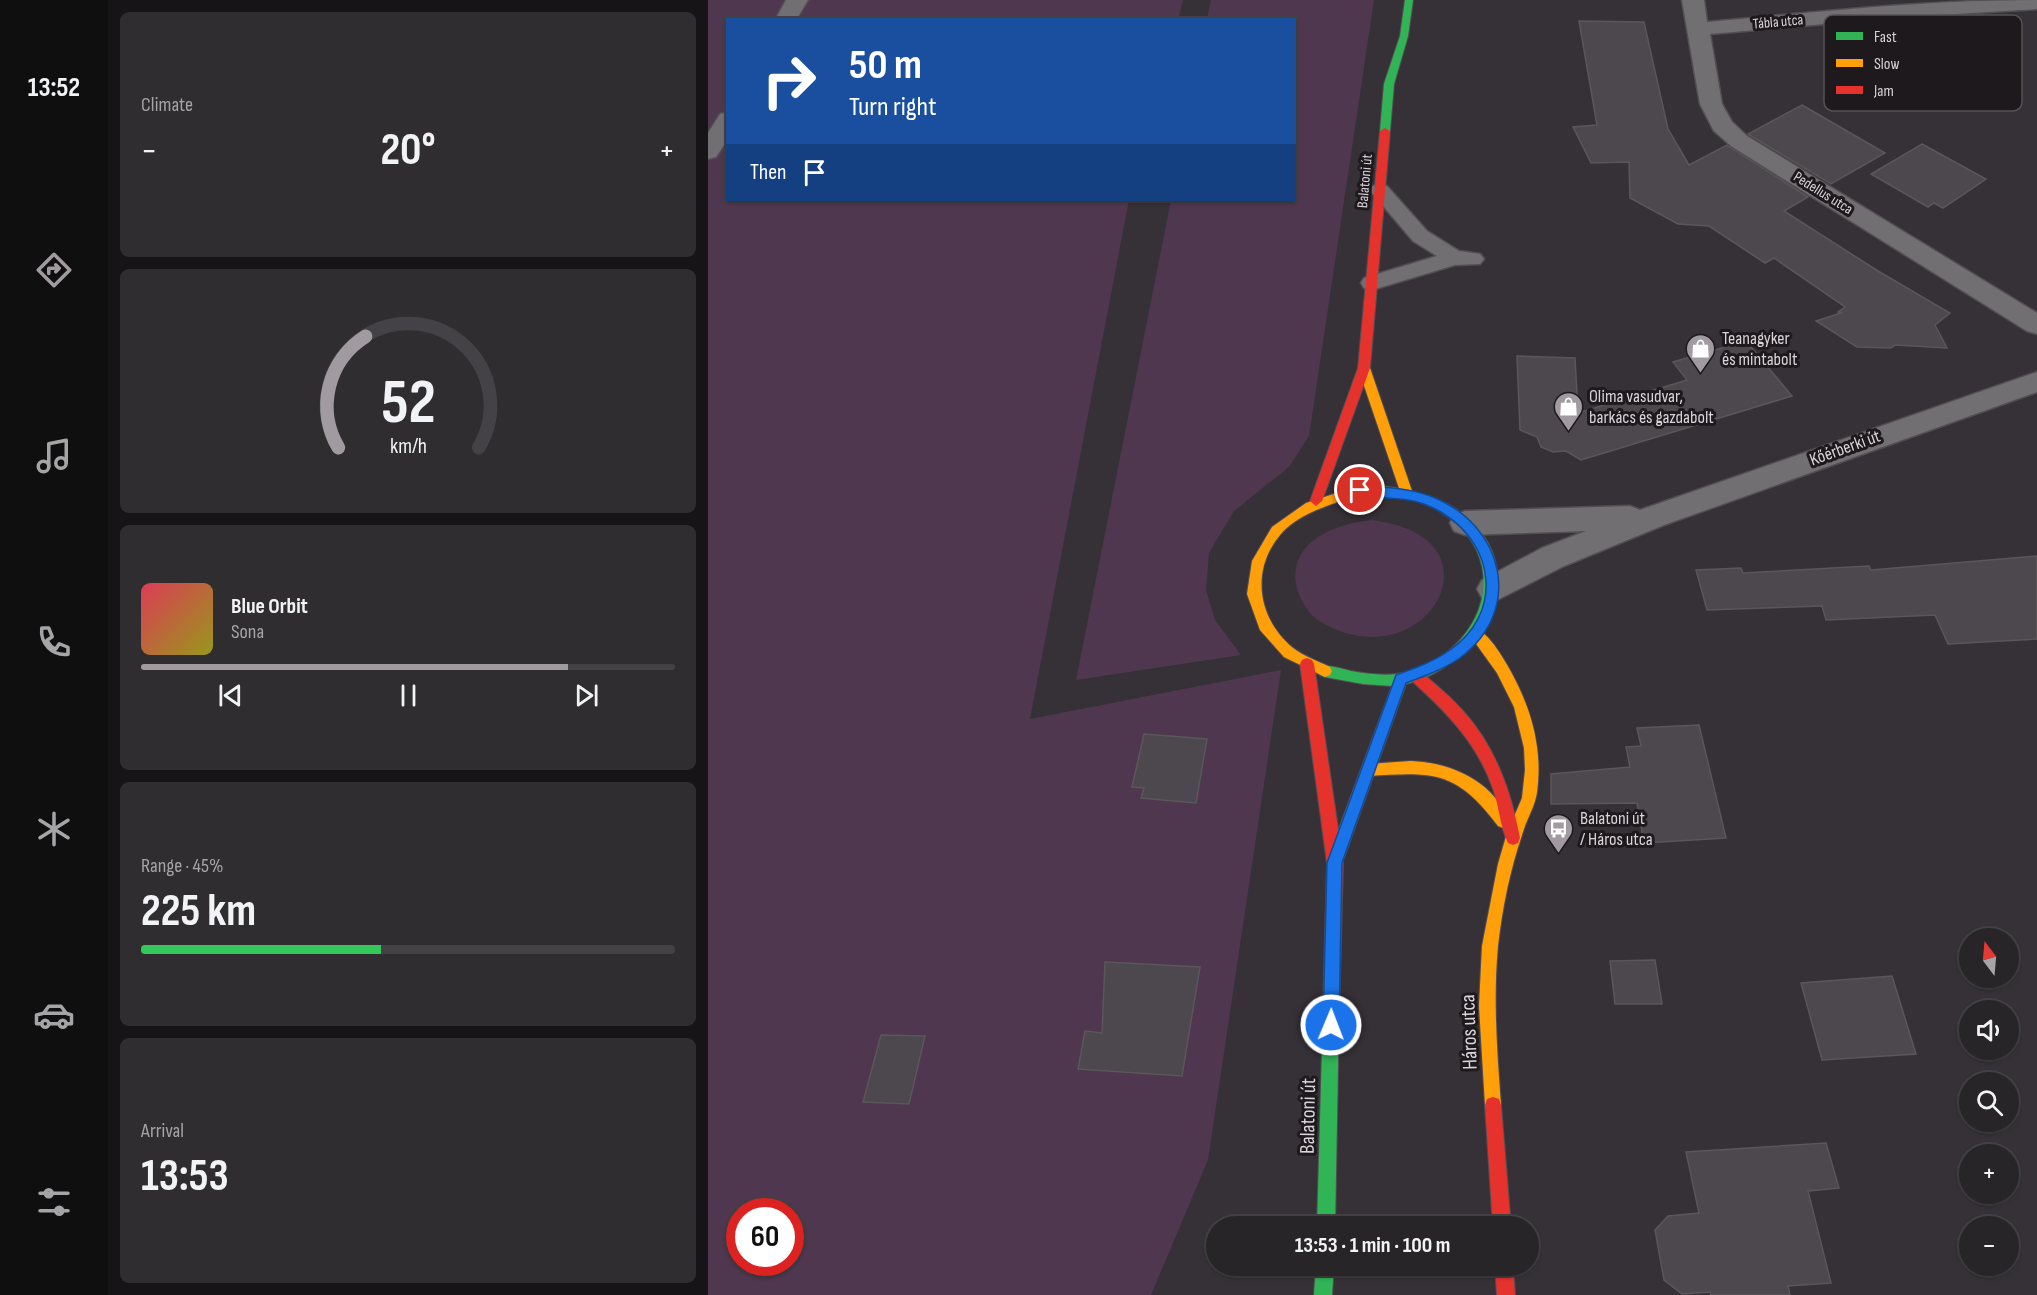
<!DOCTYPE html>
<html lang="en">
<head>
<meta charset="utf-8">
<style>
  body { margin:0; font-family:"Sofia Sans Condensed",sans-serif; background:#302d31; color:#f1f3f6; height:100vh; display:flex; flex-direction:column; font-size:22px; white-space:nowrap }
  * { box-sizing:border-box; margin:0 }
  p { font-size:20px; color:#a5a5a8 }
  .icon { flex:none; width:33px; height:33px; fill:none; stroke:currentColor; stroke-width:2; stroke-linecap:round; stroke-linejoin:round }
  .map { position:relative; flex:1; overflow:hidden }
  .drawer { display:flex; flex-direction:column; gap:12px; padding:12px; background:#161417; width:600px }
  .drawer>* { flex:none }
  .banner { position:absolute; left:18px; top:18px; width:570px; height:183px; border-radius:0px; box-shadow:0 2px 4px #0004,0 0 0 2px #444246; background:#1a4fa0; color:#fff; overflow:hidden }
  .needle { width:39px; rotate:344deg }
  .buttons { position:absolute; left:1251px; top:928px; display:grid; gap:12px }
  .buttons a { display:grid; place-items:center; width:60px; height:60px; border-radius:50%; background:#282529; box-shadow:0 2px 4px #0004,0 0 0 2px #444246; font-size:30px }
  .speed { position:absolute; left:18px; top:1198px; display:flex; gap:12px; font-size:30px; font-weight:700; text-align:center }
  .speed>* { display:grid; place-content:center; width:78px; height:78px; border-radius:50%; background:#282529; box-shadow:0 2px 4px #0004,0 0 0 2px #444246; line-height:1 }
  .speed .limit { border:9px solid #d22; background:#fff; color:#111 }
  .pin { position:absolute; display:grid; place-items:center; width:51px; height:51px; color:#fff; margin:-26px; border:3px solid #fff; border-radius:50%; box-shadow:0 2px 6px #0007 }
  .me { position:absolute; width:66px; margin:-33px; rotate:1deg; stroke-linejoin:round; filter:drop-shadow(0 0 4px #0008) }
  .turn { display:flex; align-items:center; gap:21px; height:126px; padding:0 24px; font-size:27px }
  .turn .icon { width:78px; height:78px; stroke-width:2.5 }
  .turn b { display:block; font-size:42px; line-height:51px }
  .then { display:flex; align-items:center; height:57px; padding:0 24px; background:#0003; gap:12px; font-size:22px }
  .big { font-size:45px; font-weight:700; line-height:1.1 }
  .drawer .tile { flex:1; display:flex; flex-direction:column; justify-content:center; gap:9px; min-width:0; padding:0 21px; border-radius:9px; background:#302d31 }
  .drawer .dial { align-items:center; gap:0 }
  .dial svg { height:156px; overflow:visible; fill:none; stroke:#444246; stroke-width:7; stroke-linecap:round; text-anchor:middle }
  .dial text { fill:#f1f3f6; stroke:none }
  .song { display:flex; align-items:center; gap:18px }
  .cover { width:72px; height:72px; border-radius:9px; background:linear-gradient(135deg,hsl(350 70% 55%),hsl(60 70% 35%)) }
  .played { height:6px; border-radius:3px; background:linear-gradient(90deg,#a19ba1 80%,#444246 80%) }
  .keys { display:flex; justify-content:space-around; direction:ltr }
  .heat { display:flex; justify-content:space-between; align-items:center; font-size:33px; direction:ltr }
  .charge { height:9px; border-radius:4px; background:linear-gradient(90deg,#34c759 45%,#444246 0) }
  .trip { position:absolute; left:498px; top:1216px; width:333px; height:60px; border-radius:30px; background:#282529; box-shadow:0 2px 4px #0004,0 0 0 2px #444246; font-weight:700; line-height:60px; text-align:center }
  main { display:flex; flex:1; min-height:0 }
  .dock { display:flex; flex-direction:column; width:108px; justify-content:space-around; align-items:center; background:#100f10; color:#a5a5a8 }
  .dock .icon { width:42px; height:42px }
  .dock .on { color:#a19ba1 }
  .dock b { font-size:27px; color:#f1f3f6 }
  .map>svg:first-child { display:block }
  .green { fill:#4e374f; fill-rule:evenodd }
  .building { fill:#4c484d; stroke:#5a565a; stroke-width:1.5 }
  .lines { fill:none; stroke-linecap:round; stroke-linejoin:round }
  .lane-casing { stroke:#534e53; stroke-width:3 }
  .street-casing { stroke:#534e53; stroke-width:3 }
  .fast-casing { stroke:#534e53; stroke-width:2 }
  .slow-casing { stroke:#534e53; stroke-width:2 }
  .jam-casing { stroke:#534e53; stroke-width:2 }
  .lane { fill:#726f72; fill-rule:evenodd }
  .street { fill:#726f72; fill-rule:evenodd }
  .fast { fill:#30b455; fill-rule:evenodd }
  .slow { fill:#ff9f0a; fill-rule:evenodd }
  .jam { fill:#e5322d; fill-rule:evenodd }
  .route { fill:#1a73e8; stroke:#114b97; stroke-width:1.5 }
  .labels { text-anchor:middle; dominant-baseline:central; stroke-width:6; stroke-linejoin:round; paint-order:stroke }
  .far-street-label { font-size:15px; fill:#dad4da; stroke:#1d191d }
  .poi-label { font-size:18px; fill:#dad4da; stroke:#1d191d; text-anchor:start }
  .street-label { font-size:18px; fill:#dad4da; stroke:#1d191d }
  .near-street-label { font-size:21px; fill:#dad4da; stroke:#1d191d }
  .key { fill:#1d191d; stroke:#565156; stroke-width:1.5 }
  .key-label { font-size:16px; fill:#dad4da }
</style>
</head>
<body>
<main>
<nav class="dock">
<b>13:52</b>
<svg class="icon on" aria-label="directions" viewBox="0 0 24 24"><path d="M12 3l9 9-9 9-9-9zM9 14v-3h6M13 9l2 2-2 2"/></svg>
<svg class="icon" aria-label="music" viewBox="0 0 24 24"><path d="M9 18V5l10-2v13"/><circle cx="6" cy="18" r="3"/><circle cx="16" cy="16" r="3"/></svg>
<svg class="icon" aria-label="phone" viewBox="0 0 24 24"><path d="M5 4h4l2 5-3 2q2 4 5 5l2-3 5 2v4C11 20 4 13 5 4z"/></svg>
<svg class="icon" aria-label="climate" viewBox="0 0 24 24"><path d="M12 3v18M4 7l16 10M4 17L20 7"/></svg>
<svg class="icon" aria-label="car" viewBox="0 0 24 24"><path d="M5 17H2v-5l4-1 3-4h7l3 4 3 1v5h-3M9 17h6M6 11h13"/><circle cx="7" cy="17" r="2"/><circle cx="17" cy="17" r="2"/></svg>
<svg class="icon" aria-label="filters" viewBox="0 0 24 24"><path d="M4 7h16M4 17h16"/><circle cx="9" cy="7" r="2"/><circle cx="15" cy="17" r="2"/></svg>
</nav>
<section class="drawer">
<div class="tile"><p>Climate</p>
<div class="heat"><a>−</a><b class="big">20°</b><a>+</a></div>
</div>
<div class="tile dial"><svg viewBox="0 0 100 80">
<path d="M14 69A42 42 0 1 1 86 69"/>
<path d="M14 69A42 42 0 0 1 28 12" stroke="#a19ba1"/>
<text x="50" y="56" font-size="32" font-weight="700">52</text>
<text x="50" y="72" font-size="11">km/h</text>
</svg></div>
<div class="tile">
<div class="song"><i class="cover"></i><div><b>Blue Orbit</b><p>Sona</p></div></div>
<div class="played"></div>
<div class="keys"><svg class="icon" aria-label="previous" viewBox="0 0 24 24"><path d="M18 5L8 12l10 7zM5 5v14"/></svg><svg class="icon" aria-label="pause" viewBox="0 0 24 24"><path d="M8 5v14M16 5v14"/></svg><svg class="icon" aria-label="next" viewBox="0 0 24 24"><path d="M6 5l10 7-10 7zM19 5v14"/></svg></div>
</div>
<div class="tile"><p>Range · 45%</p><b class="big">225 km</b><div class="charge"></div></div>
<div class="tile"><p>Arrival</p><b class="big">13:53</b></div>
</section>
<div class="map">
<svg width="1329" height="1295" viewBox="0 0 1329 1295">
  <rect width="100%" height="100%" fill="#363137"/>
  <g class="green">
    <path d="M0,0h475l-5,20h-450v180h401l-99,519 251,-49 -73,490 -57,135h-443zM32,1212h50v51h-50z"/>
    <polygon points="503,0 666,0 601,436 581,467 526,511 501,553 498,590 507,620 533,655 368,680 463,200 586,200 586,20 499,19"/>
    <path d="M663,520c141,16 53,167 -53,100 -9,-6 -17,-18 -20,-29 -14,-47 35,-67 73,-71z"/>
  </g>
  <g class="building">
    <polygon points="871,21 936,22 960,129 981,165 1019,145 1100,197 1076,211 1170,271 1242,313 1227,325 1239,348 1187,345 1183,348 1149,347 1108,321 1133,313 1130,312 1137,307 1066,258 1057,263 1001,226 970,224 922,198 921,162 883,163 865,127 889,125"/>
    <polygon points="1094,105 1177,153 1123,184 1040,134"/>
    <polygon points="1214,144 1278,179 1235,208 1226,203 1220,207 1163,174"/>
    <polygon points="1038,341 1084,396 873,460 858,451 845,452 833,447 829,437 812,430 809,356 867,358 870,413 979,380 965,362"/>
    <polygon points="1329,556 1329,639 1240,644 1227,615 1118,620 1114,606 999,610 988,570 1033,568 1035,573 1161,566 1163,570"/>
    <polygon points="991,725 1018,838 936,843 929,803 843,804 843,774 922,767 918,747 933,746 929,728"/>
    <polygon points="436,734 499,739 488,803 433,798 436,788 424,787"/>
    <polygon points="947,960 954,1004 907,1004 902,961"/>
    <polygon points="397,962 492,967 474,1076 370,1069 377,1031 394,1033"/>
    <polygon points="1184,976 1208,1054 1114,1060 1093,983"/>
    <polygon points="173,1035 217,1036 201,1104 155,1102"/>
    <polygon points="1118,1143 1131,1188 1100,1191 1123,1283 1080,1286 1082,1295 1003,1295 1002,1292 974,1294 956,1280 947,1230 960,1216 991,1213 978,1152"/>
  </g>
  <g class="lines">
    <defs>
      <polygon id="lane" points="672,184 679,186 719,231 751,251 772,254 776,259 772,264 747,265 664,290 656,288 653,283 656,278 729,256 705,241 665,194 662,190 665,186"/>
      <g id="street">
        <polygon points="78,0 100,0 88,20 67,20"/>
        <path d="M974,0h22l3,22c110,-10 220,-22 330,-22v9l-131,8 -196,17 12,70 10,18 15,14 290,177v21l-10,-3 -296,-185 -17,-15 -14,-27z"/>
        <polygon points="20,112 20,139 8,157 0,159 0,133 12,114"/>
        <polygon points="1329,372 1329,392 956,525 856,566 785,602 774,598 769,589 774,580 834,548 878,531 757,535 746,531 742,523 746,515 757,511 922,506 932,510"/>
      </g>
      <g id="fast">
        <polygon points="697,0 705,0 700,36 686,84 682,131 677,134 672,131 676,84 692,36"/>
        <path d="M653,485c39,1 81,8 110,36 62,61 5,146 -65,163l-62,174 -3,5 -5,2 -5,-2 -3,-5 64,-172 -29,-2 -38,-7 -5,-2 -2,-4 2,-4c9,-3 22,2 31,4 21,4 44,6 64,-1 70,-25 98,-110 29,-156 -17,-12 -39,-17 -60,-19 -9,0 -19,1 -27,-2l-2,-3 2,-3z"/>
        <polygon points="623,1006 629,1008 631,1014 627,1227 609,1227 615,1014 617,1008"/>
        <polygon points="608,1266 626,1266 624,1295 606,1295"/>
      </g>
      <g id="slow">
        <polygon points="656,364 662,368 705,494 703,497 699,499 693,494 650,368"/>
        <path d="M653,485l4,2 2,3 -2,3c-26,9 -67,19 -85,42 -30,36 -22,84 13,113 10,8 25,13 37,19l2,4 -2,4 -5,2 -41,-20 -24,-27 -13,-36 5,-33 20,-34 34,-24z"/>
        <path d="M768,629c12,3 28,30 34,41 21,38 33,78 27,122 -2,15 -11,28 -15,43 -12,35 -20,74 -24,111 -5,53 -1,106 3,159l-2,6 -6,2 -6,-2 -2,-6 -6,-99 3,-60 16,-82 9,-31 15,-35 3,-28 -1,-22 -10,-41 -17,-34 -28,-39 2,-4z"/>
        <path d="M703,761c42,2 81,20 99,60l-2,5 -5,2 -5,-2c-42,-56 -64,-54 -130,-50l-5,-2 -2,-4 2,-4 5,-2z"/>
      </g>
      <g id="jam">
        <polygon points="677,128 682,131 662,368 614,501 608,506 602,501 650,368 672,131"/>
        <polygon points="599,658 604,660 606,664 635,863 631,1014 629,1020 623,1022 617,1020 615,1014 619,863 592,664 594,660"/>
        <path d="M707,669l5,2c15,13 31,26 44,41 32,36 47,80 56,126l-2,5 -5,2 -5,-2c-8,-17 -9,-37 -15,-54 -16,-47 -47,-77 -83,-110l-2,-4 2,-4z"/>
        <polygon points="785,1097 791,1099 793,1105 803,1227 785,1227 777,1105 779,1099"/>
        <polygon points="787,1266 805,1266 807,1295 789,1295"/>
      </g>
    </defs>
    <use href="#lane" class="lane-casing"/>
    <use href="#street" class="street-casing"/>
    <use href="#fast" class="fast-casing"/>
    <use href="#slow" class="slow-casing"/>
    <use href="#jam" class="jam-casing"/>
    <use href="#lane" class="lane"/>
    <use href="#street" class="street"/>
    <use href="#fast" class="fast"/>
    <use href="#slow" class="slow"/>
    <use href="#jam" class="jam"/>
  </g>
  <path class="route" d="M652,486c25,1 50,2 73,11 70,28 92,112 27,161 -16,11 -35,18 -54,25l-64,180 -3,162 -2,6 -6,2 -6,-2 -2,-6 4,-162 69,-188c19,-7 37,-13 54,-25 52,-36 46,-103 -6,-136 -34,-22 -56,-11 -88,-21l-2,-3z"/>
  <defs>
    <symbol id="shop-pin" viewBox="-11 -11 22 30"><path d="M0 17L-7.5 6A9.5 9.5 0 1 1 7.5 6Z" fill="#a19ba1" stroke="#1d191d"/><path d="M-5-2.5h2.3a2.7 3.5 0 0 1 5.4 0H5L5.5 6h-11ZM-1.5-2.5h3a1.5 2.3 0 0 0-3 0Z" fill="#fff"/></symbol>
    <symbol id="bus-pin" viewBox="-11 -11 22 30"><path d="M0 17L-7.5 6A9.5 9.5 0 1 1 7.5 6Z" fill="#a19ba1" stroke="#1d191d"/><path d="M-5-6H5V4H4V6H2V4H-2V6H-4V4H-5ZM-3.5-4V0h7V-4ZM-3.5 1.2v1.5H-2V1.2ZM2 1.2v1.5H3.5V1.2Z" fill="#fff"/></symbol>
  </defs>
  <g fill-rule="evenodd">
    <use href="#shop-pin" x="976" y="332" width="33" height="45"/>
    <use href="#shop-pin" x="844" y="390" width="33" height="45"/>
    <use href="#bus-pin" x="834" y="812" width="33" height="45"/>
  </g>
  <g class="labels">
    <g class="far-street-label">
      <text transform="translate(1070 22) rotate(-5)">Tábla utca</text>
      <text transform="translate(657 181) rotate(-85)">Balatoni út</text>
      <text transform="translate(1115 193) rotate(32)">Pedellus utca</text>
    </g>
    <g class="poi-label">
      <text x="1014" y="338">Teanagyker<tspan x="1014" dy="21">és mintabolt</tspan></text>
      <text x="881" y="396">Olima vasudvar,<tspan x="881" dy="21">barkács és gazdabolt</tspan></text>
      <text x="872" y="818">Balatoni út<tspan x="872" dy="21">/ Háros utca</tspan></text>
    </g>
    <g class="street-label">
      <text transform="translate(1137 448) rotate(-20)">Kőérberki út</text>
    </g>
    <g class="near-street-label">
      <text transform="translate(761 1032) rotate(-92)">Háros utca</text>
      <text transform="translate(600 1116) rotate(-89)">Balatoni út</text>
    </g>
  </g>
  <rect x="1116" y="15" width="198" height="96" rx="9" class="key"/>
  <rect x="1128" y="32" width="27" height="8" fill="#30b455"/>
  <rect x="1128" y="59" width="27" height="8" fill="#ff9f0a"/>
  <rect x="1128" y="86" width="27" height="8" fill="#e5322d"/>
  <g class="key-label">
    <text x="1166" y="42">Fast</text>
    <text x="1166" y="69">Slow</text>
    <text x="1166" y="96">Jam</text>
  </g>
</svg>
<div class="buttons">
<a><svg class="needle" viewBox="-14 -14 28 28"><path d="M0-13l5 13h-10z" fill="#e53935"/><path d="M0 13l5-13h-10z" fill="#a5a5a8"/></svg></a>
<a><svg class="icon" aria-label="sound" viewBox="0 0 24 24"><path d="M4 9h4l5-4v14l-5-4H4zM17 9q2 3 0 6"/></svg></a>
<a><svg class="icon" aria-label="search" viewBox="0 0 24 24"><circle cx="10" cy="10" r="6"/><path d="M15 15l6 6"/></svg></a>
<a>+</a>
<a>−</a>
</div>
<div class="speed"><div class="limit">60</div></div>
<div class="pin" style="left:652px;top:490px;background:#d93025"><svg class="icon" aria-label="arrive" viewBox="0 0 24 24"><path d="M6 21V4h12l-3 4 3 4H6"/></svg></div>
<svg class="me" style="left:623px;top:1025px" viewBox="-20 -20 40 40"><circle r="17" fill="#1a73e8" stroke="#fff" stroke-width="3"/><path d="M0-11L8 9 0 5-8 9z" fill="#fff"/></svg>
<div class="trip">13:53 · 1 min · 100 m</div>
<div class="banner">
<div class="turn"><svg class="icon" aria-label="right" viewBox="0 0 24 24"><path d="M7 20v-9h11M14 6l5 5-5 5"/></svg><div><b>50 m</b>Turn right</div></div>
<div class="then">Then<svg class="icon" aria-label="arrive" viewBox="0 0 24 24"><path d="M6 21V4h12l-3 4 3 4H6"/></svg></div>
</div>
</div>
</main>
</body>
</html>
